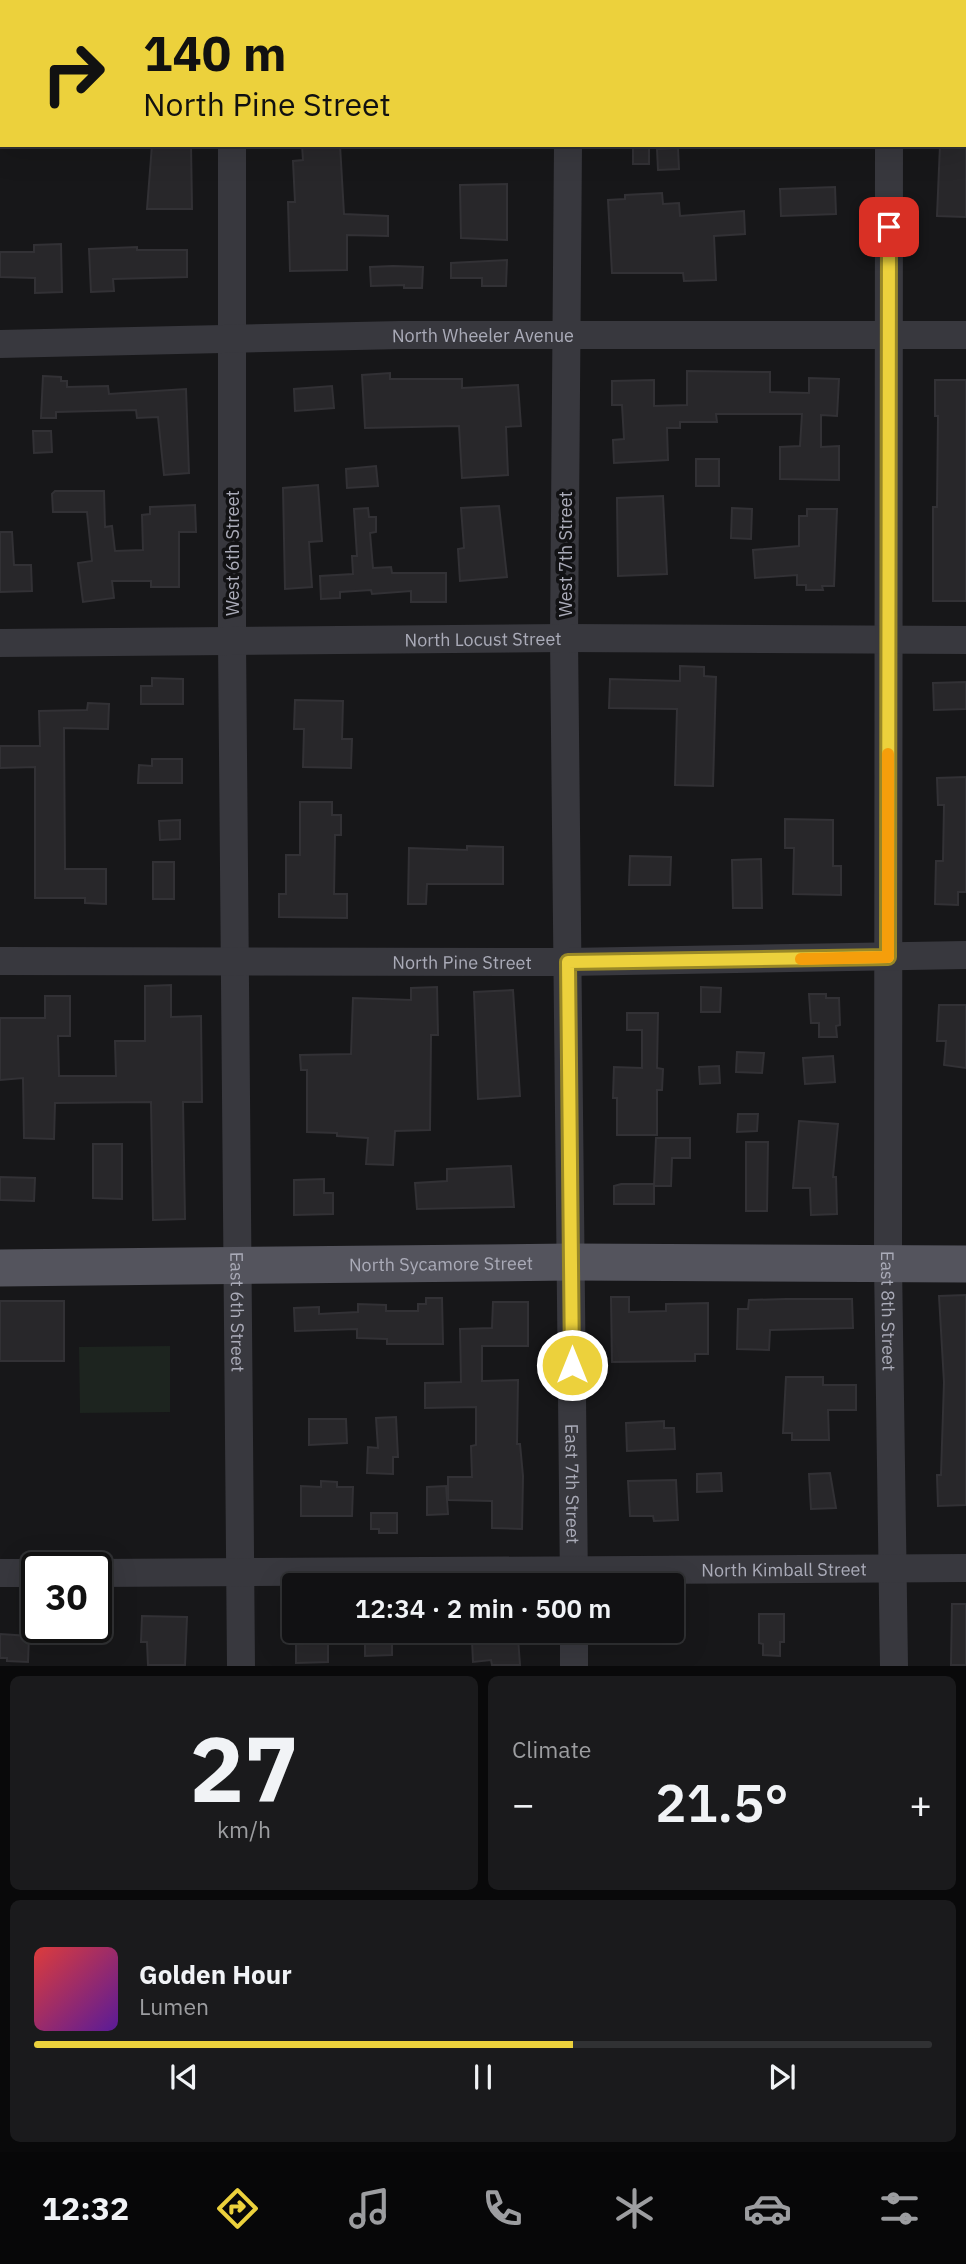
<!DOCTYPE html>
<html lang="en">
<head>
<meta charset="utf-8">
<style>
  body { margin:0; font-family:"IBM Plex Sans",sans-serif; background:#1a1a1c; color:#f1f3f6; height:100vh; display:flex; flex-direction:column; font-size:26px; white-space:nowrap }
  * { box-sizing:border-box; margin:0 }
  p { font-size:23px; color:#9c9da0 }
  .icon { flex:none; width:38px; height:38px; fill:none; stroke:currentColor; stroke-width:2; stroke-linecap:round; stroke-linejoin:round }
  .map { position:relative; height:1666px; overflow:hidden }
  .panel { display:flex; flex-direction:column; gap:10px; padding:10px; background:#09090a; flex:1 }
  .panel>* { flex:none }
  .hud { position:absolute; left:0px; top:0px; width:966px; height:147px; box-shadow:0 7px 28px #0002,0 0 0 2px #303133; background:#ecd13c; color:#111; overflow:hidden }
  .speed { position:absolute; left:21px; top:1552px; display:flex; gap:14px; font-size:35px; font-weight:700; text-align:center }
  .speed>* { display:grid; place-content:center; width:91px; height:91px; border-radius:50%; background:#111113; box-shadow:0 7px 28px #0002,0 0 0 2px #303133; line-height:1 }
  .speed .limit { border:4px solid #111; border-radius:10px; background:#fff; color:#111 }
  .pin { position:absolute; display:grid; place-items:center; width:60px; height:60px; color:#fff; margin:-30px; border-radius:14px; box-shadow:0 4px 10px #0006 }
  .me { position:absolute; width:77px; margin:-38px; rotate:0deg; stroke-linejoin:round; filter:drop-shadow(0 0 5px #0008) }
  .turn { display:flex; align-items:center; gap:24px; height:147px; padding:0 28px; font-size:32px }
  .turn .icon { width:91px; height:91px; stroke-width:2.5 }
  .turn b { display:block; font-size:49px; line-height:60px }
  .big { font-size:52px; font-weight:600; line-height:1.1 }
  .panel .card { flex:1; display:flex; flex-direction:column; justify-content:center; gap:10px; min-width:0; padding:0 24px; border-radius:10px; background:#1a1a1c }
  .panel .dial { align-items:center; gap:0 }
  .dial b { font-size:91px; line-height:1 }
  .song { display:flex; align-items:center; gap:21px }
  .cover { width:84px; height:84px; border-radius:10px; background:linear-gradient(135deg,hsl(0 70% 55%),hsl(270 70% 35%)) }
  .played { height:7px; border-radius:4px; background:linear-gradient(90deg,#ecd13c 60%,#303133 60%) }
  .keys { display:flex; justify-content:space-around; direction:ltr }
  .heat { display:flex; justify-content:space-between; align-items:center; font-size:38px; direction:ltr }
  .panel .tiles { flex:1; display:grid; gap:10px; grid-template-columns:1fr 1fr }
  .card:last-child { grid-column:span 2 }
  .trip { position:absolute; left:282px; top:1573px; width:402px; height:70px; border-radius:7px; background:#111113; box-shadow:0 7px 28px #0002,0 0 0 2px #303133; font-weight:600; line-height:70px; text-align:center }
  .menu { display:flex; height:112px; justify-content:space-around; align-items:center; background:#070708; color:#9c9da0 }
  .menu .icon { width:49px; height:49px }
  .menu .on { color:#ecd13c }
  .menu b { font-size:32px; color:#f1f3f6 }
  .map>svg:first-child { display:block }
  .green { fill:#1d241f }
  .building { fill:#28272a; stroke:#323135; stroke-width:2 }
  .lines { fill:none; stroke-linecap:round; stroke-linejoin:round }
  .minor { stroke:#38383e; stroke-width:28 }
  .major { stroke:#54545d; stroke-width:37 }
  .route-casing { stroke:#998827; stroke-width:18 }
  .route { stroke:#ecd13c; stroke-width:12 }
  .slow { stroke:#f59e0b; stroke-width:12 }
  .labels { text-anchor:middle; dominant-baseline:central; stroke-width:7; stroke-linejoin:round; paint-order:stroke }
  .street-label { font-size:18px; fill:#aaabb8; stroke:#121214 }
</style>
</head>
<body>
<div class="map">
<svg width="966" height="1666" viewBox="0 0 966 1666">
  <rect width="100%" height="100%" fill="#171719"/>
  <polygon class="green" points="170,1346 170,1412 80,1413 79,1347"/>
  <g class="building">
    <polygon points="152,145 191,145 192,209 147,209"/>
    <polygon points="302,145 340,145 344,214 388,216 388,236 347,235 347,270 290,271 288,202 295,202 293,161 303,160"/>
    <rect x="633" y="145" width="16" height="19"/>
    <polygon points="940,145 966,145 966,217 937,216"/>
    <polygon points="678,148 679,169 658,170 657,149"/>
    <polygon points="507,184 507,240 461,238 460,185"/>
    <polygon points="835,187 836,214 781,216 780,189"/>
    <polygon points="662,193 663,204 679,203 680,216 744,211 745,234 714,236 716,280 684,281 683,273 612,273 608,200 625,199 625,195"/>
    <polygon points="61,244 62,292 35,293 35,278 0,277 0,252 34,252 34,245"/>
    <polygon points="137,247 137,250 187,250 187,277 113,279 114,291 91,292 89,249"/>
    <polygon points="507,260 506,286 482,286 482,278 451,278 451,263"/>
    <polygon points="393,266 423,267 422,288 404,288 404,285 371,286 370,267"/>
    <polygon points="687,371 770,372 770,392 809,393 809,378 839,379 837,416 821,415 821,447 839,446 839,480 780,479 780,447 800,446 802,414 716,414 717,422 680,422 680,428 667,428 668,460 614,463 613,440 624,439 622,405 612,405 612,381 654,380 654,406 687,405"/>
    <polygon points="390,373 390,379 462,379 462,388 518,385 521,426 506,427 508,475 462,478 459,426 365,428 362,375"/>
    <polygon points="43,376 61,377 61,381 67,381 67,387 108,386 109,394 186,389 189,473 164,475 158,417 137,418 136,410 56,412 56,418 41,418"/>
    <polygon points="935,380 966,380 966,601 933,601 933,507 937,507 938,416 935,416"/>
    <polygon points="332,386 334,408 295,411 294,389"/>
    <polygon points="33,431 51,431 52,452 34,453"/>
    <rect x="696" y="459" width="23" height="27"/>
    <polygon points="376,466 378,486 347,488 346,469"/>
    <polygon points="318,485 322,541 309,542 312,587 285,589 283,488"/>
    <polygon points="55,491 104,491 105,527 112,526 115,551 143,550 142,515 150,514 150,507 195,505 196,532 179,532 179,587 151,587 151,581 112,581 114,598 83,602 78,563 92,561 87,512 53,512 52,494"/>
    <polygon points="663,496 667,574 618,576 617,498"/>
    <polygon points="499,506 507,577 460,581 458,549 464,548 461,508"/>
    <polygon points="368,508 369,517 376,517 376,532 370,533 373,568 391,567 392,573 446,573 446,602 411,602 411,591 372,594 371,590 340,592 340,598 321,599 320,576 353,574 352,556 357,556 354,509"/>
    <polygon points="732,508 752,509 751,539 731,538"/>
    <polygon points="807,509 837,509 834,586 822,586 823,590 806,590 806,585 797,585 797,575 755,578 753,550 799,546 799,516 807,516"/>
    <polygon points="0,532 12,532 14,565 31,565 32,591 0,592"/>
    <polygon points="680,666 704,667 704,676 716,677 713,786 675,785 677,709 609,708 610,679 680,681"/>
    <polygon points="152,678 183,679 183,704 141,704 141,686 152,686"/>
    <polygon points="966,682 966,709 934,710 933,683"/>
    <polygon points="295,700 343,701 342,739 352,739 351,768 303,767 304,729 294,729"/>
    <polygon points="88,703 109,704 108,729 64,728 65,869 106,869 106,904 85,903 85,898 35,898 35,767 0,768 0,746 40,746 39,711 87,710"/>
    <polygon points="152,759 182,759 182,783 138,783 139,765 152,766"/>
    <polygon points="966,777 966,892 958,892 958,905 935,904 936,861 943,861 944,805 938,805 937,778"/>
    <polygon points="300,802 332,802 332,815 341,815 341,835 335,835 334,894 347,894 347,918 279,917 279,894 286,894 286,855 300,855"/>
    <polygon points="785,819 833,820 833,866 841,866 841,895 793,894 794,848 785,848"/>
    <polygon points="180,820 180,839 160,840 159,821"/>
    <polygon points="467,846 503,847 503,884 427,884 426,904 408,904 409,848 467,850"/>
    <polygon points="630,856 671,857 670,885 629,885"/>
    <polygon points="761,859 762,908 733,908 732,860"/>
    <rect x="153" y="862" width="21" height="37"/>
    <polygon points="171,985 171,1017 201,1016 202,1102 183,1102 185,1219 153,1220 151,1102 55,1103 54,1139 24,1138 23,1078 0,1080 0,1018 45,1018 45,996 70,996 70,1036 58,1036 59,1076 116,1076 115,1041 145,1041 145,986"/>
    <polygon points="437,987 438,1035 431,1035 430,1130 395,1131 393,1165 366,1164 368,1138 337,1136 337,1133 307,1132 307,1070 301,1070 300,1055 351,1054 353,998 411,1000 411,988"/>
    <polygon points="701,987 721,988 720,1012 701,1012"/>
    <polygon points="513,990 520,1096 478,1099 474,992"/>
    <polygon points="809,994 826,994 826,998 839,998 840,1025 836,1026 837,1037 819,1037 819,1023 811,1023"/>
    <polygon points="939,1005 966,1005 966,1068 944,1065 946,1041 937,1041"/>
    <polygon points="627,1013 658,1013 657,1068 663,1069 662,1090 657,1090 657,1135 617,1135 617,1098 613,1098 614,1067 642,1068 642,1030 627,1030"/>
    <polygon points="737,1052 764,1053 762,1073 736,1072"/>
    <polygon points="833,1056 835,1082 805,1084 803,1058"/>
    <polygon points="719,1066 720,1083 700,1084 699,1067"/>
    <polygon points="738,1114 758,1114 757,1131 737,1132"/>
    <polygon points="799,1121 838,1124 833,1177 836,1177 837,1214 811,1215 810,1188 793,1188"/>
    <polygon points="656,1138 690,1138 690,1158 672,1158 671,1186 654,1186"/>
    <polygon points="746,1142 768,1142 767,1211 746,1211"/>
    <polygon points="93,1144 122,1144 122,1199 93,1198"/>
    <polygon points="511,1166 514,1207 417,1209 415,1183 447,1181 447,1169"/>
    <polygon points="0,1177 35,1178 34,1201 0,1200"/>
    <polygon points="324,1179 324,1193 333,1193 333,1214 294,1215 294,1180"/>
    <polygon points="621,1184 654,1184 654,1204 614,1204 614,1186"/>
    <polygon points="966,1295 966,1505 938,1506 937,1475 941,1475 944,1382 939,1296"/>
    <polygon points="611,1297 629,1297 629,1312 666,1311 666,1304 708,1303 708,1354 695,1354 695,1361 612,1362"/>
    <polygon points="426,1298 442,1298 443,1344 387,1344 387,1339 357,1338 357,1329 295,1331 294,1308 319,1307 319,1314 358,1312 358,1304 386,1305 386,1311 418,1311 418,1304 426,1304"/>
    <polygon points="786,1299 852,1299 853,1328 770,1330 769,1350 737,1349 738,1309 748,1309 749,1300"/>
    <rect x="0" y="1301" width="64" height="60"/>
    <polygon points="493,1302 528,1302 528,1346 482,1346 482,1381 518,1380 517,1444 520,1444 523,1476 522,1529 492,1528 492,1501 448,1500 448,1477 472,1477 471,1446 476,1445 476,1407 425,1408 425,1383 461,1382 460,1329 492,1328"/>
    <polygon points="786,1377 823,1377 823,1385 856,1385 856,1410 828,1410 829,1440 792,1440 792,1433 783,1433"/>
    <polygon points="396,1417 398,1457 393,1457 393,1474 367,1473 368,1447 378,1448 376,1418"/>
    <polygon points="309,1419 346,1419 347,1443 309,1445"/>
    <polygon points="664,1421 664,1428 674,1428 675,1449 627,1451 626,1423"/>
    <polygon points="721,1473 722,1491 697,1492 697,1474"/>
    <polygon points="830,1473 836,1508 811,1509 809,1474"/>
    <polygon points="676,1480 678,1520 654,1521 653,1516 630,1516 628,1481"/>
    <polygon points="321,1481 337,1482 337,1487 353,1487 352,1516 301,1516 301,1486 321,1487"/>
    <polygon points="446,1486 448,1514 427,1515 427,1487"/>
    <polygon points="371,1513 397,1513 397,1533 379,1533 379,1529 371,1529"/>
    <polygon points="952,1604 966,1604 966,1665 951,1665"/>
    <polygon points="759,1614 784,1614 784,1642 780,1642 780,1656 763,1655 763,1644 759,1643"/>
    <polygon points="142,1616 187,1617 185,1665 148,1665 147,1642 141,1642"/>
    <polygon points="296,1631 328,1631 328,1662 296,1663"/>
    <polygon points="365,1631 392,1631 392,1655 365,1656"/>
    <polygon points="0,1634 29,1636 28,1662 7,1661 7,1658 0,1658"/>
    <polygon points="518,1638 520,1665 492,1665 491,1660 473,1662 472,1641"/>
  </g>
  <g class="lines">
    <g class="minor">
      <polyline points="232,0 232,2"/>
      <polyline points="569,0 569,2"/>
      <polyline points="888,0 888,2"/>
      <polyline points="964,19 966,19"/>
      <polyline points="0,25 2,25"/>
      <path id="s1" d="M232,145v496l9,1025"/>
      <path id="s2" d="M568,145l-4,493 10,948"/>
      <path id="s3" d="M889,145l-1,1119 6,402"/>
      <path id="s4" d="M0,344l401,-9h565"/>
      <path id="s5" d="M0,643l564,-5 402,2"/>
      <path id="s6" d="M0,961l568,1 398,-7"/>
      <polyline points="0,1573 37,1573"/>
      <path id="s7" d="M96,1573l870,-5"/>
      <polyline points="574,1631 574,1666"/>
    </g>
    <path class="major" id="s8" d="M0,1268l571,-6 395,2"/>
  </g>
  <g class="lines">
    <defs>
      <polyline id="route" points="572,1365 568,962 888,957 889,227"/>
    </defs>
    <use href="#route" class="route-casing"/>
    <use href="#route" class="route"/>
    <polyline class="slow" points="801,959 888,957 888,754"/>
  </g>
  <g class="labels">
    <g class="street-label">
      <text stroke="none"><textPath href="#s4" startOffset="483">North Wheeler Avenue</textPath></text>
      <text transform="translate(232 553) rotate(-90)">West 6th Street</text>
      <text transform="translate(565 554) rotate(-90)">West 7th Street</text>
      <text stroke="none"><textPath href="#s5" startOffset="483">North Locust Street</textPath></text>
      <text stroke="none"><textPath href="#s6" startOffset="462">North Pine Street</textPath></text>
      <text stroke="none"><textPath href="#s8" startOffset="441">North Sycamore Street</textPath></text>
      <text stroke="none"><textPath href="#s3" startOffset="1166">East 8th Street</textPath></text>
      <text stroke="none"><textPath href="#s1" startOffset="1167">East 6th Street</textPath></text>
      <text stroke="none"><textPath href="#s2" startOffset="1339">East 7th Street</textPath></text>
      <text stroke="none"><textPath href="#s7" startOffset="688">North Kimball Street</textPath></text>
    </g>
  </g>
</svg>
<div class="speed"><div class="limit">30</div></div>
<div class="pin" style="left:889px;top:227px;background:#d93025"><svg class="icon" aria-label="arrive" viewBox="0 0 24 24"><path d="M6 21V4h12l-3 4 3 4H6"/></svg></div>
<svg class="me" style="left:572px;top:1365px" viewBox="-20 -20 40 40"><circle r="17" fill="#ecd13c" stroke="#fff" stroke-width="3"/><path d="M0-11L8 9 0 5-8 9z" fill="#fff"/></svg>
<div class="trip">12:34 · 2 min · 500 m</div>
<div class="hud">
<div class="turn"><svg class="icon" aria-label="right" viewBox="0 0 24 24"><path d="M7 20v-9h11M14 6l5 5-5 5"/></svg><div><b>140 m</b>North Pine Street</div></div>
</div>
</div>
<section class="panel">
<div class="tiles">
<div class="card dial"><b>27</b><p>km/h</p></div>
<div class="card"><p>Climate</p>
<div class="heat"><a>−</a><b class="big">21.5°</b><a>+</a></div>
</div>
<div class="card">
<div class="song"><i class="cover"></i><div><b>Golden Hour</b><p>Lumen</p></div></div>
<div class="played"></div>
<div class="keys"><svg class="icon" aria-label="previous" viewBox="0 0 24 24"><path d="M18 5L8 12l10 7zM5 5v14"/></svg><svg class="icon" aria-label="pause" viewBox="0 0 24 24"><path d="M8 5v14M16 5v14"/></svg><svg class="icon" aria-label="next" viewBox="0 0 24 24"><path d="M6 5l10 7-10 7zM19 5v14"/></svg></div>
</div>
</div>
</section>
<nav class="menu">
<b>12:32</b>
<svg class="icon on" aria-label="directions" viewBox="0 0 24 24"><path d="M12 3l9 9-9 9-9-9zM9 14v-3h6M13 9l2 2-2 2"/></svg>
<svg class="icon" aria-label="music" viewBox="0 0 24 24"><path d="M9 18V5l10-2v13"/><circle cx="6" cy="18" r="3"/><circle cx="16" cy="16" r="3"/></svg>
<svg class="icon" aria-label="phone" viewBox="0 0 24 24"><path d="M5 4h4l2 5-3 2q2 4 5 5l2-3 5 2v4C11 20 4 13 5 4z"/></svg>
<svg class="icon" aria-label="climate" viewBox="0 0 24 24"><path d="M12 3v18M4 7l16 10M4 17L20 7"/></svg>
<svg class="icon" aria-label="car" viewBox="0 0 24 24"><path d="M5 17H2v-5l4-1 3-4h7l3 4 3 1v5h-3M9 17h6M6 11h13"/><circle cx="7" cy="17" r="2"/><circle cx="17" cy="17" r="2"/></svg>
<svg class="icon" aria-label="filters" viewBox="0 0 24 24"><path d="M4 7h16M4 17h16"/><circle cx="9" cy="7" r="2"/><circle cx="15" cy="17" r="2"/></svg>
</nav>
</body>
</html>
